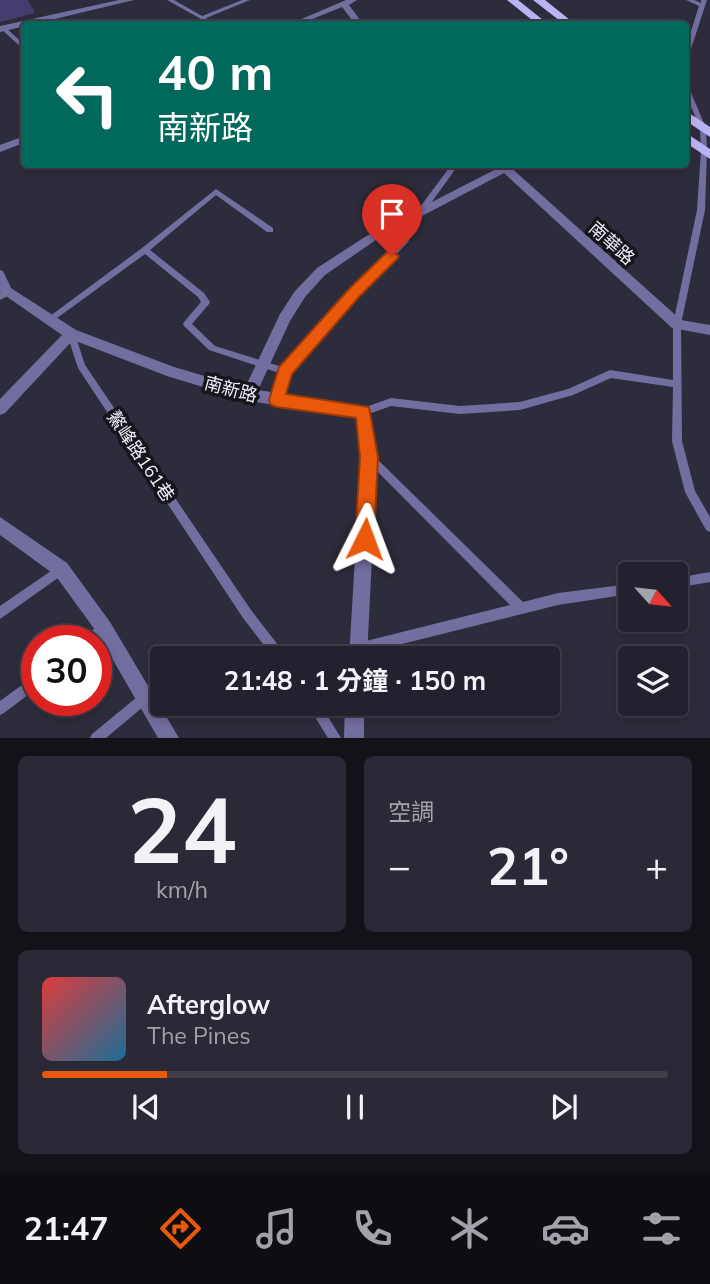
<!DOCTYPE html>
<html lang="zh-TW">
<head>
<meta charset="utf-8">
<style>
  body { margin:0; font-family:Mulish,"Noto Sans TC",sans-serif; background:#2a2935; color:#f1f3f6; height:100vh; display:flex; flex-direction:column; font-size:26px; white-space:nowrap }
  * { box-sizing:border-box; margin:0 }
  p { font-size:23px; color:#a2a3aa }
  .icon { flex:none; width:38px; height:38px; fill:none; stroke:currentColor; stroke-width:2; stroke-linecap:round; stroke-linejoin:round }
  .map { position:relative; height:738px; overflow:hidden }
  .panel { display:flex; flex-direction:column; gap:18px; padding:18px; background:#131219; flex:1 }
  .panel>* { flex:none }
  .top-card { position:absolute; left:21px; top:21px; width:668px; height:147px; border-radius:7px; box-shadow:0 4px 10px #0003,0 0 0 2px #3f3e49; background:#00695c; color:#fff; overflow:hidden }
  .needle { width:46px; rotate:117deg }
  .tools { position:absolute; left:618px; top:562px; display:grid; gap:14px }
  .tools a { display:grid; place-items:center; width:70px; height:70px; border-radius:7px; background:#22212d; box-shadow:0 4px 10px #0003,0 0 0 2px #3f3e49; font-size:35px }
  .speed { position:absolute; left:21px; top:625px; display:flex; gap:14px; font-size:35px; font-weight:700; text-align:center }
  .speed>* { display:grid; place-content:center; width:91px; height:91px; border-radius:50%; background:#22212d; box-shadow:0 4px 10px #0003,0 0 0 2px #3f3e49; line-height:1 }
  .speed .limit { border:10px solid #d22; background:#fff; color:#111 }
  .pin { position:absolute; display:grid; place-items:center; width:60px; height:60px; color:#fff; margin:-72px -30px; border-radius:50% 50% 50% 0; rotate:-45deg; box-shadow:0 0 7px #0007 }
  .pin .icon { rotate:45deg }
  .me { position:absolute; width:77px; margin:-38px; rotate:3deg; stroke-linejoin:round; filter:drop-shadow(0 0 5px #0008) }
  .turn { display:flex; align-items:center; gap:24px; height:147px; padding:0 21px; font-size:32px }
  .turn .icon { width:91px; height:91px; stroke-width:2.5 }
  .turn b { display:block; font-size:49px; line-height:60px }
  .big { font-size:52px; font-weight:700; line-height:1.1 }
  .panel .card { flex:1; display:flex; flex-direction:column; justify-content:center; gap:10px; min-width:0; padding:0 24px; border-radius:10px; background:#2a2935 }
  .panel .dial { align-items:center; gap:0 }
  .dial b { font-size:91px; line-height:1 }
  .song { display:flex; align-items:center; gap:21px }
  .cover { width:84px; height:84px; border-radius:10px; background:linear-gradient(135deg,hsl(0 70% 55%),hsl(200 70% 35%)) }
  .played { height:7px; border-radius:4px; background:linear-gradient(90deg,#ea580c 20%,#3f3e49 20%) }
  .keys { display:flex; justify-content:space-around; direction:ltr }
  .heat { display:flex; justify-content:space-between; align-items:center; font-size:38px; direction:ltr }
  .panel .tiles { flex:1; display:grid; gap:18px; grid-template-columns:1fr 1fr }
  .card:last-child { grid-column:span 2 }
  .trip { position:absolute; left:150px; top:646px; width:410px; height:70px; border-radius:7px; background:#22212d; box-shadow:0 4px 10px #0003,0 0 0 2px #3f3e49; font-weight:700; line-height:70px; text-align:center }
  .menu { display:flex; height:112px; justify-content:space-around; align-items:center; background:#0e0d12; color:#a2a3aa }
  .menu .icon { width:49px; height:49px }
  .menu .active { color:#ea580c }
  .menu b { font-size:32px; color:#f1f3f6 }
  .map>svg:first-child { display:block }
  .green { fill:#433c6e }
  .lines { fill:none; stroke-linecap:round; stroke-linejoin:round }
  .service { fill:#736ea0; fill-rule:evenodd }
  .minor { fill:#736ea0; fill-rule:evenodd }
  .primary { fill:#b9b4f1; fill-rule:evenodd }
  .route { fill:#ea580c; stroke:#983908; stroke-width:2 }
  .labels { text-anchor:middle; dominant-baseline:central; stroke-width:7; stroke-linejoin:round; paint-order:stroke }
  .street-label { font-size:18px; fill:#eeeef8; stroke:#16151c }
</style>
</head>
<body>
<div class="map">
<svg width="710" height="738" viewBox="0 0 710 738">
  <rect width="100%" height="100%" fill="#2d2c3c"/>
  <polygon class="green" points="0,0 28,0 35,13 0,22"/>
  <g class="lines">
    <g class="service">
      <polygon points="167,0 174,0 202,16 242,0 250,0 206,18 215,24 210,24"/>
      <polygon points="686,0 694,0 701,3 701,0 707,0 690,52 689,71 686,73 686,47 699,6"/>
      <polygon points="1,27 5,27 24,44 24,49 22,48 1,29"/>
      <polygon points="686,86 689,88 706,128 707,151 705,210 681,324 682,441 695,491 710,517 710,532 706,530 685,492 672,441 673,387 611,378 573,395 520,410 460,414 391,406 363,416 360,415 358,412 360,409 391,398 460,406 520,402 568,389 610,370 673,380 673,324 697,210 701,151 700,128 686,95"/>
      <polygon points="452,164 459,164 426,210 408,242 288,372 280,403 277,404 274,403 272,400 279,373 209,350 184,326 183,324 184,322 201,302 198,297 145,254 53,321 50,322 46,319 142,248 216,189 273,228 273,232 267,232 216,195 150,250 204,293 210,302 209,304 192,324 215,346 282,367 402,238 420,207"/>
      <polygon points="0,270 3,271 13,292 12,294 0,300 0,293 4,291 0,281"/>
      <polygon points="71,331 75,334 85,365 251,610 285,654 287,658 274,658 243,618 78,368 67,334"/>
      <polygon points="369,453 372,454 523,602 558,593 630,584 630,594 558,605 358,655 354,653 352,649 354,645 358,643 510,605 366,460 364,457 366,454"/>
      <polygon points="61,564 65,565 66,569 65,573 0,619 0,606"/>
      <polygon points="710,572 710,582 676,588 676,578"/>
      <path d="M104,622l4,2 2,4c-6,13 -15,12 -27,12l1,-4z"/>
      <polygon points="37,674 37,688 4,713 0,715 0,701"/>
      <polygon points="146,691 150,693 152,697 150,701 106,738 90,738 92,734 142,693"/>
      <polygon points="307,704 320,704 341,738 328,738"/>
    </g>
    <g class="minor">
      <polygon points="119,0 134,0 0,32 0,26"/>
      <polygon points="346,0 357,0 349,5 363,24 355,24 342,7 300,24 290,24"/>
      <polygon points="24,136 24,143 0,152 0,145"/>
      <polygon points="495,164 507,164 681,320 710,325 710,335 672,328 504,173 376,240 325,275 305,297 290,321 258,390 363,406 368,408 370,412 377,457 367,658 349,658 361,457 356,417 249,401 167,376 73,340 5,413 0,415 0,399 62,335 0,292 0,281 76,330 174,367 245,388 280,314 295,291 317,268 368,235 498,168"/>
      <polygon points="0,517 67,563 110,622 179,738 158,738 98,634 55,575 0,535"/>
      <polygon points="345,704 364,704 364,738 344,738"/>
    </g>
    <g class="primary">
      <polygon points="507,0 518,0 548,24 537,24"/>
      <polygon points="533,0 545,0 575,24 564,24"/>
      <polygon points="686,111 710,127 710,137 686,121"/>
      <polygon points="686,133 710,149 710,159 686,143"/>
    </g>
  </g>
  <polygon class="route" points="392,251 399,256 397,259 359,297 292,374 286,394 369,407 378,457 374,539 371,546 365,548 358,546 355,539 360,457 356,418 277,407 271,405 269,400 279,367 349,289 387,252"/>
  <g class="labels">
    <g class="street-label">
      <text transform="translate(612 243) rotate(42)">南華路</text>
      <text transform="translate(231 389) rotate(15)">南新路</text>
      <text transform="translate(141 456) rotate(56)">鰲峰路161巷</text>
    </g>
  </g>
</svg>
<div class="tools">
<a><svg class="needle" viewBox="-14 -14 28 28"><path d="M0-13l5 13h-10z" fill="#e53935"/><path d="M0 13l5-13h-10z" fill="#a2a3aa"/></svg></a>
<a><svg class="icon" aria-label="layers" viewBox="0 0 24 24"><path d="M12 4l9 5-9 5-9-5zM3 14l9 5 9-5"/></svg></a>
</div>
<div class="speed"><div class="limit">30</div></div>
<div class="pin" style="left:392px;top:256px;background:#d93025"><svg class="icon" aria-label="arrive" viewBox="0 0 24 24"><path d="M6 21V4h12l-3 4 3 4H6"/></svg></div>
<svg class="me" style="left:365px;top:539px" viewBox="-20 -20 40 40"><path d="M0-17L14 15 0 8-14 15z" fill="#ea580c" stroke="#fff" stroke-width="4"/></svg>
<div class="trip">21:48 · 1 分鐘 · 150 m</div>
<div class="top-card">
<div class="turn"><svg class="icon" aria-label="left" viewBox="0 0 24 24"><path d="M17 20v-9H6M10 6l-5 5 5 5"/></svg><div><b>40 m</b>南新路</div></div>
</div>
</div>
<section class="panel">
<div class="tiles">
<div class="card dial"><b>24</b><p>km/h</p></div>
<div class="card"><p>空調</p>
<div class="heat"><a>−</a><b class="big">21°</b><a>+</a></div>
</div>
<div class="card">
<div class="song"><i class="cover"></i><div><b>Afterglow</b><p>The Pines</p></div></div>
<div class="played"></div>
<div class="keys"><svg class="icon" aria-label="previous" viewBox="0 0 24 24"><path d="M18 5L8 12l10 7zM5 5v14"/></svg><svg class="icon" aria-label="pause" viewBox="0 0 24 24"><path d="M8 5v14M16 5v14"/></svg><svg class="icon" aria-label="next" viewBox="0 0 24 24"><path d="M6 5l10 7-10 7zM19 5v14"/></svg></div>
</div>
</div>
</section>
<nav class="menu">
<b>21:47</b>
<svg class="icon active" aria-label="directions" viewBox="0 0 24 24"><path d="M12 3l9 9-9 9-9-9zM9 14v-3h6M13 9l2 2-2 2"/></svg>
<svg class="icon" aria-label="music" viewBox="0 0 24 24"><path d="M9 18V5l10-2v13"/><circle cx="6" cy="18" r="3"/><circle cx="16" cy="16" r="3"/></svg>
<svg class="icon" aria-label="phone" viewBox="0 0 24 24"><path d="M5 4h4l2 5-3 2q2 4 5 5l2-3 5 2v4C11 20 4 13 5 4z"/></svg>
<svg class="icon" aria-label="climate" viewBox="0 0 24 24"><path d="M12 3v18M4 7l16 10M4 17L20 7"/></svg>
<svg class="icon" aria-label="car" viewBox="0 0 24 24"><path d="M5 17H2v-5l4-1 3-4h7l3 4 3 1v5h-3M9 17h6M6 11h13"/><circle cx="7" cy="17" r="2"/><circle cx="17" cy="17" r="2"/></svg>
<svg class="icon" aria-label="filters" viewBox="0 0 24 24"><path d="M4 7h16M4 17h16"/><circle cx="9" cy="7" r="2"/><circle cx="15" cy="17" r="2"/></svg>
</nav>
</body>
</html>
